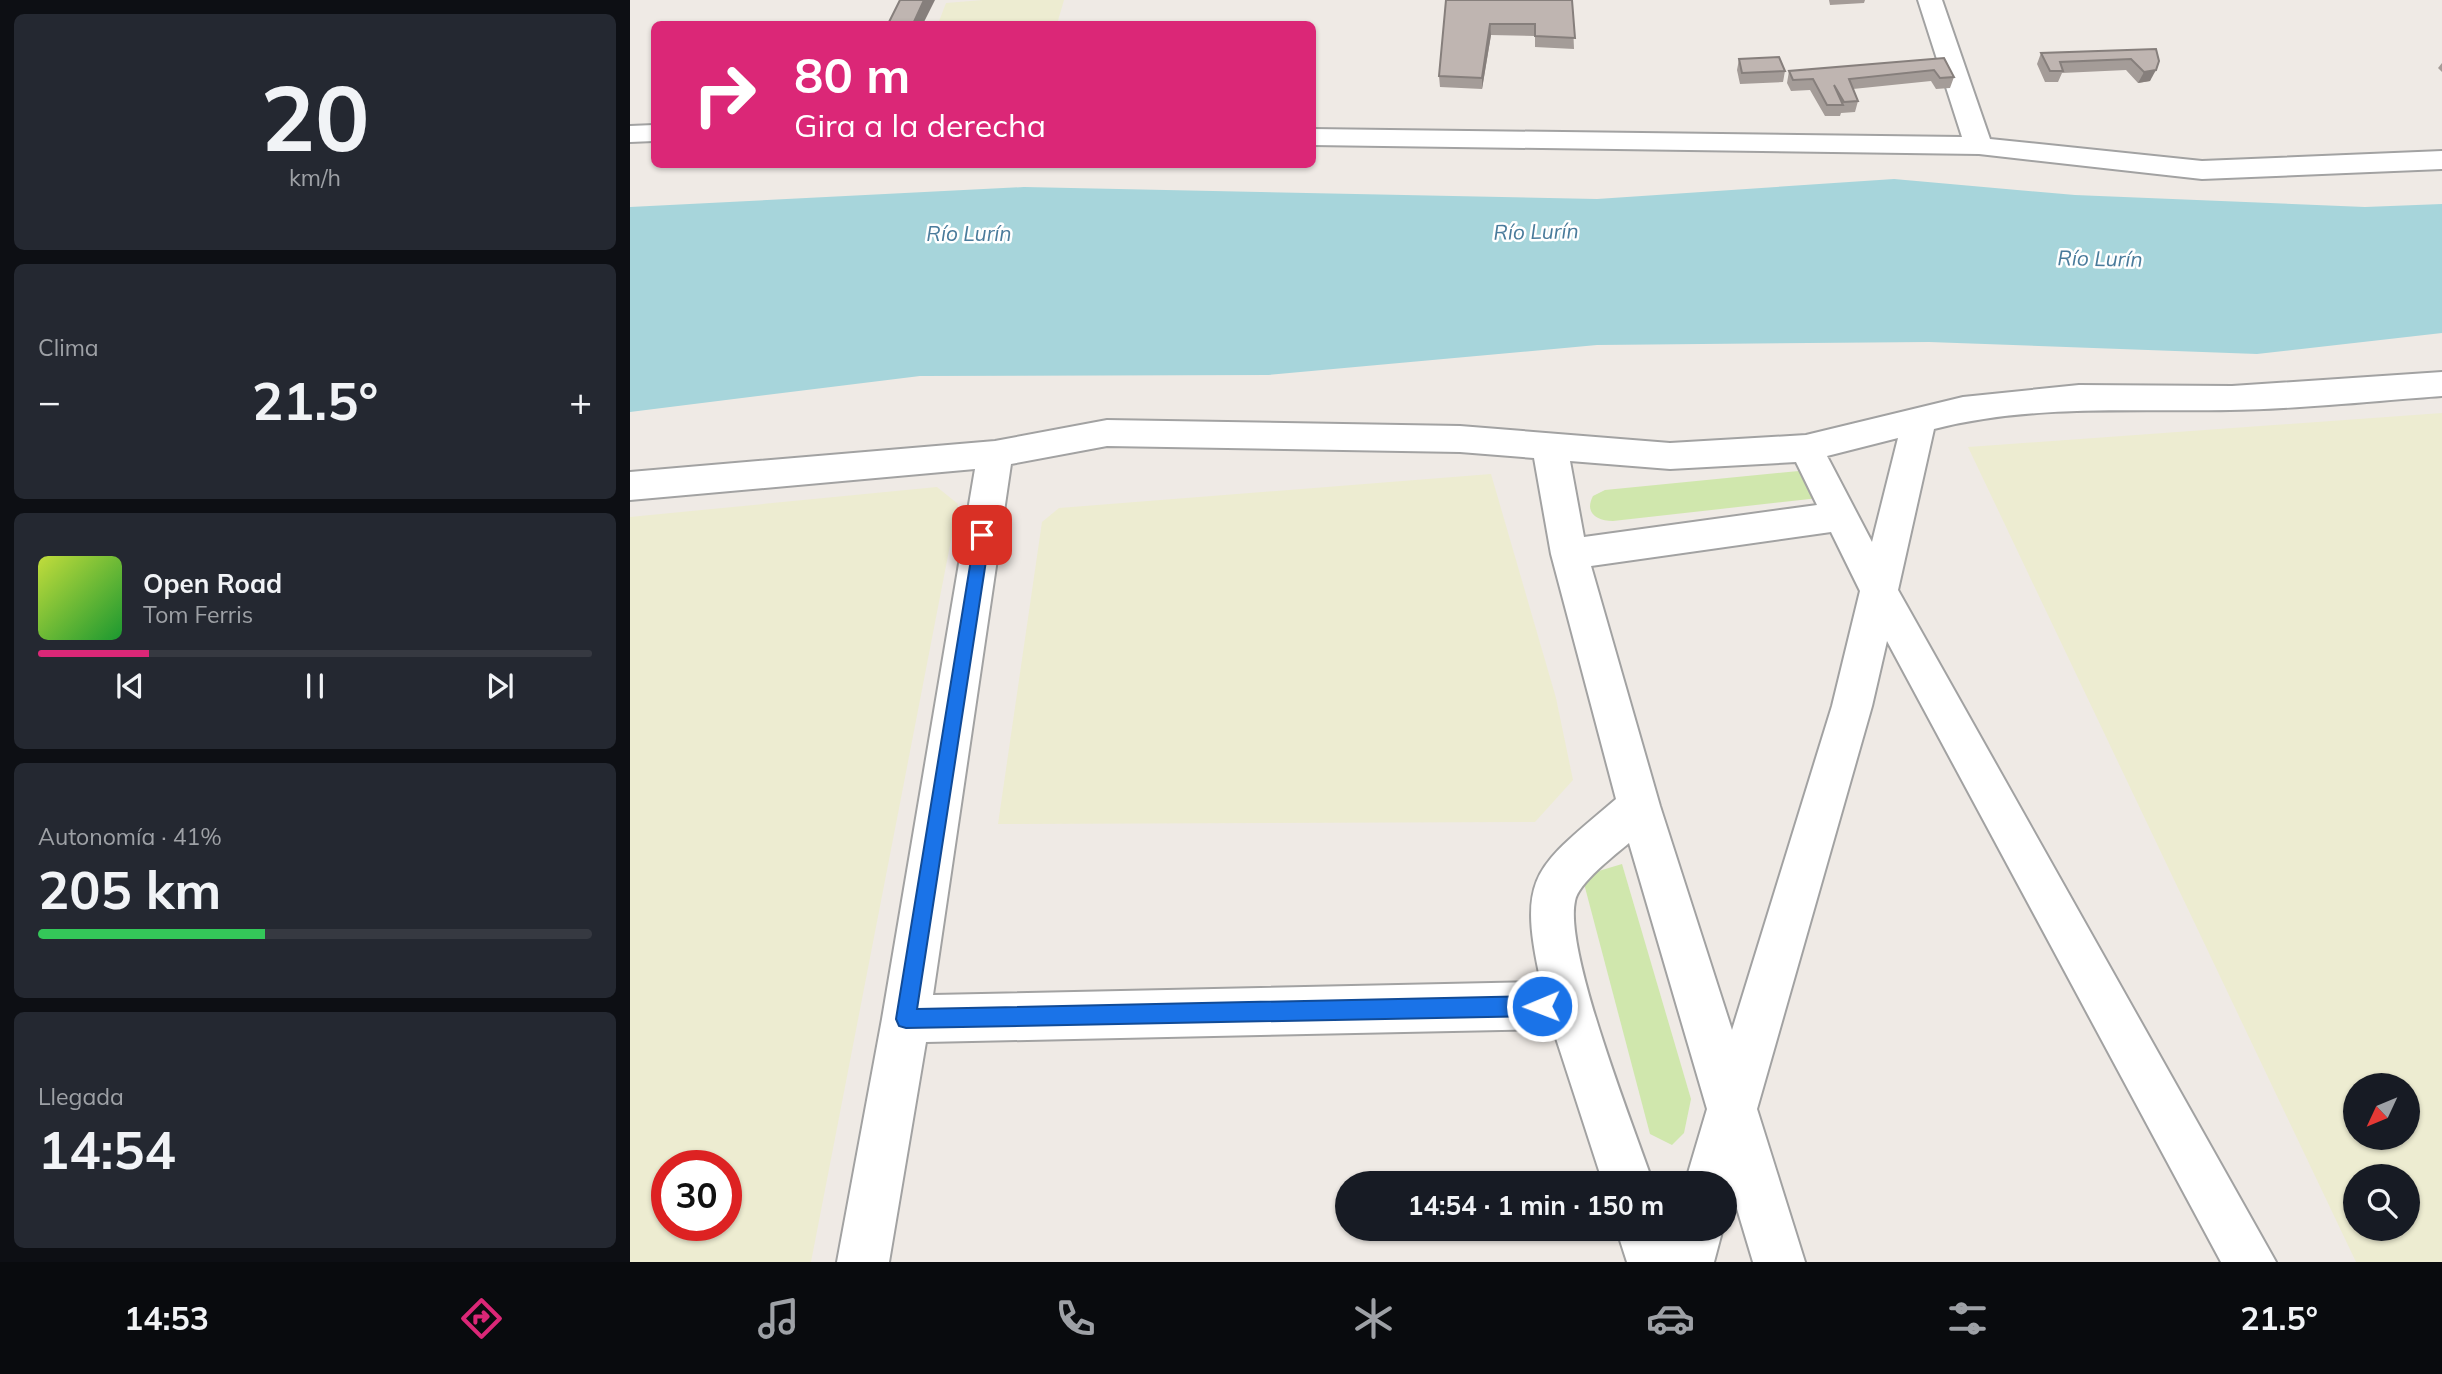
<!DOCTYPE html>
<html lang="es">
<head>
<meta charset="utf-8">
<style>
  body { margin:0; font-family:Mulish,sans-serif; background:#242831; color:#f1f3f6; height:100vh; display:flex; flex-direction:column; font-size:26px; white-space:nowrap }
  * { box-sizing:border-box; margin:0 }
  p { font-size:23px; color:#9ea1a6 }
  .icon { flex:none; width:38px; height:38px; fill:none; stroke:currentColor; stroke-width:2; stroke-linecap:round; stroke-linejoin:round }
  .map { position:relative; flex:1; overflow:hidden }
  .drawer { display:flex; flex-direction:column; gap:14px; padding:14px; background:#0d0f14; width:630px }
  .drawer>* { flex:none }
  .guide { position:absolute; left:21px; top:21px; width:665px; height:147px; border-radius:10px; box-shadow:0 2px 5px #0004; background:#db2777; color:#fff; overflow:hidden }
  .needle { width:46px; rotate:226deg }
  .buttons { position:absolute; left:1713px; top:1073px; display:grid; gap:14px }
  .buttons a { display:grid; place-items:center; width:77px; height:77px; border-radius:50%; background:#171b24; box-shadow:0 2px 5px #0004; font-size:35px }
  .speed { position:absolute; left:21px; top:1150px; display:flex; gap:14px; font-size:35px; font-weight:700; text-align:center }
  .speed>* { display:grid; place-content:center; width:91px; height:91px; border-radius:50%; background:#171b24; box-shadow:0 2px 5px #0004; line-height:1 }
  .speed .limit { border:10px solid #d22; background:#fff; color:#111 }
  .pin { position:absolute; display:grid; place-items:center; width:60px; height:60px; color:#fff; margin:-30px; border-radius:14px; box-shadow:0 4px 10px #0006 }
  .me { position:absolute; width:77px; margin:-38px; rotate:269deg; stroke-linejoin:round; filter:drop-shadow(0 0 5px #0008) }
  .turn { display:flex; align-items:center; gap:24px; height:147px; padding:0 28px; font-size:32px }
  .turn .icon { width:91px; height:91px; stroke-width:2.5 }
  .turn b { display:block; font-size:49px; line-height:60px }
  .big { font-size:52px; font-weight:700; line-height:1.1 }
  .drawer .card { flex:1; display:flex; flex-direction:column; justify-content:center; gap:10px; min-width:0; padding:0 24px; border-radius:10px; background:#242831 }
  .drawer .dial { align-items:center; gap:0 }
  .dial b { font-size:91px; line-height:1 }
  .song { display:flex; align-items:center; gap:21px }
  .cover { width:84px; height:84px; border-radius:10px; background:linear-gradient(135deg,hsl(70 70% 55%),hsl(130 70% 35%)) }
  .played { height:7px; border-radius:4px; background:linear-gradient(90deg,#db2777 20%,#363941 20%) }
  .keys { display:flex; justify-content:space-around; direction:ltr }
  .heat { display:flex; justify-content:space-between; align-items:center; font-size:38px; direction:ltr }
  .charge { height:10px; border-radius:5px; background:linear-gradient(90deg,#34c759 41%,#363941 0) }
  .trip { position:absolute; left:705px; top:1171px; width:402px; height:70px; border-radius:35px; background:#171b24; box-shadow:0 2px 5px #0004; font-weight:700; line-height:70px; text-align:center }
  .tab-bar { display:flex; height:112px; justify-content:space-around; align-items:center; background:#090b0e; color:#9ea1a6 }
  .tab-bar .icon { width:49px; height:49px }
  .tab-bar .on { color:#db2777 }
  .tab-bar b { font-size:32px; color:#f1f3f6 }
  main { display:flex; flex:1; min-height:0 }
  .map>svg:first-child { display:block }
  .farmland { fill:#edecd1; fill-rule:evenodd }
  .grass { fill:#d0e7ad }
  .water { fill:#a7d5db }
  .lines { fill:none; stroke-linecap:round; stroke-linejoin:round }
  .minor-casing { stroke:#a2a2a2; stroke-width:4 }
  .minor { fill:#fff; fill-rule:evenodd }
  .wall { fill:#a49c98 }
  .shaded-wall { fill:#867f7c }
  .building { fill:#bfb5b1; stroke:#867f7c; stroke-width:2 }
  .route { fill:#1a73e8; stroke:#114b97; stroke-width:2 }
  .labels { text-anchor:middle; dominant-baseline:central; stroke-width:5; stroke-linejoin:round; paint-order:stroke }
  .far-water-label { font-size:21px; font-style:italic; fill:#497b9b; stroke:#fff }
</style>
</head>
<body>
<main>
<section class="drawer">
<div class="card dial"><b>20</b><p>km/h</p></div>
<div class="card"><p>Clima</p>
<div class="heat"><a>−</a><b class="big">21.5°</b><a>+</a></div>
</div>
<div class="card">
<div class="song"><i class="cover"></i><div><b>Open Road</b><p>Tom Ferris</p></div></div>
<div class="played"></div>
<div class="keys"><svg class="icon" aria-label="previous" viewBox="0 0 24 24"><path d="M18 5L8 12l10 7zM5 5v14"/></svg><svg class="icon" aria-label="pause" viewBox="0 0 24 24"><path d="M8 5v14M16 5v14"/></svg><svg class="icon" aria-label="next" viewBox="0 0 24 24"><path d="M6 5l10 7-10 7zM19 5v14"/></svg></div>
</div>
<div class="card"><p>Autonomía · 41%</p><b class="big">205 km</b><div class="charge"></div></div>
<div class="card"><p>Llegada</p><b class="big">14:54</b></div>
</section>
<div class="map">
<svg width="1812" height="1262" viewBox="0 0 1812 1262">
  <rect width="100%" height="100%" fill="#efeae5"/>
  <g class="farmland">
    <polygon points="353,0 434,0 427,24 308,24 316,3"/>
    <path d="M1812,413v849h-86l-388,-815zM1726,1085h52v53h-52zM1726,1176h52v52h-52z"/>
    <polygon points="861,474 926,698 943,780 905,822 368,824 412,522 429,508"/>
    <path d="M307,487l21,17 -147,758h-181v-745zM37,1166h59v59h-59z"/>
  </g>
  <g class="grass">
    <path d="M1179,470l10,28 -206,23c-16,0 -29,-8 -20,-25l12,-6z"/>
    <polygon points="992,864 1061,1099 1054,1133 1042,1145 1020,1134 952,876"/>
  </g>
  <polygon class="water" points="1264,179 1445,195 1735,207 1812,204 1812,333 1627,354 1299,342 967,345 638,375 290,376 0,412 0,207 394,187 967,199"/>
  <g class="lines">
    <defs>
      <g id="minor">
        <polygon points="1288,0 1312,0 1360,139 1572,161 1812,151 1812,169 1572,179 1349,154 682,145 682,129 1332,137"/>
        <polygon points="24,125 24,141 0,142 0,126"/>
        <path d="M1812,372v24c-70,5 -141,13 -212,14 -99,2 -199,-6 -296,19l-36,161 378,672h-55l-334,-621 -15,65 -115,403 48,153h-52l-21,-70 -6,10v-19h-41l22,-74 -78,-266c-14,12 -51,40 -54,58 -11,51 59,226 78,282h-50l-50,-154 -627,13 -37,220h-52l45,-243 93,-550 -345,31v-28l365,-31 112,-21 353,6 210,17 136,-8 157,-38 116,-12 153,1zM1268,438l-26,104 -45,-86zM477,446l353,6 74,6 17,96 65,245c-79,68 -100,74 -75,183l-608,13 78,-531zM940,461l100,8 126,-7 21,43 -233,32zM1201,532l29,59 -28,115 -100,324 -72,-224 -69,-240z"/>
        <polygon points="986,1228 1038,1228 1040,1233 1041,1228 1093,1228 1084,1262 997,1262"/>
      </g>
    </defs>
    <use href="#minor" class="minor-casing"/>
    <use href="#minor" class="minor"/>
  </g>
  <g class="wall">
    <polygon points="816,0 942,0 944,49 905,47 905,36 861,35 852,89 810,87 809,76"/>
    <polygon points="1199,0 1235,0 1234,3 1200,5"/>
    <polygon points="1526,49 1520,81 1508,83 1496,70 1432,73 1428,82 1415,82 1407,64 1411,53"/>
    <polygon points="1314,58 1324,77 1320,88 1306,89 1301,81 1223,89 1228,101 1225,112 1211,113 1210,116 1195,116 1180,90 1161,91 1157,83 1159,71"/>
    <polygon points="1109,59 1155,71 1153,82 1110,84 1107,70"/>
    <polygon points="1812,63 1812,72 1808,68"/>
  </g>
  <g class="shaded-wall">
    <polygon points="294,0 305,0 293,24 283,24"/>
    <polygon points="860,24 861,35 852,89 852,78"/>
    <polygon points="1526,70 1520,81 1508,83 1514,72"/>
  </g>
  <g class="building">
    <polygon points="270,0 294,0 283,24 258,24"/>
    <polygon points="816,0 942,0 945,38 905,36 905,24 860,24 852,78 809,76"/>
    <polygon points="1526,49 1529,61 1526,70 1514,72 1501,59 1430,62 1433,71 1420,71 1411,53"/>
    <polygon points="1149,57 1155,71 1112,73 1109,59"/>
    <polygon points="1314,58 1324,77 1310,78 1304,70 1219,79 1228,101 1214,102 1204,85 1213,105 1197,105 1183,79 1163,80 1159,71"/>
  </g>
  <polygon class="route" points="352,529 360,535 287,1009 912,996 919,999 922,1006 919,1013 912,1016 276,1028 269,1026 266,1019 345,535"/>
  <g class="labels">
    <g class="far-water-label">
      <text transform="translate(906 231) rotate(-1)">Río Lurín</text>
      <text x="339" y="233">Río Lurín</text>
      <text transform="translate(1470 258) rotate(1)">Río Lurín</text>
    </g>
  </g>
</svg>
<div class="buttons">
<a><svg class="needle" viewBox="-14 -14 28 28"><path d="M0-13l5 13h-10z" fill="#e53935"/><path d="M0 13l5-13h-10z" fill="#9ea1a6"/></svg></a>
<a><svg class="icon" aria-label="search" viewBox="0 0 24 24"><circle cx="10" cy="10" r="6"/><path d="M15 15l6 6"/></svg></a>
</div>
<div class="speed"><div class="limit">30</div></div>
<div class="pin" style="left:352px;top:535px;background:#d93025"><svg class="icon" aria-label="arrive" viewBox="0 0 24 24"><path d="M6 21V4h12l-3 4 3 4H6"/></svg></div>
<svg class="me" style="left:912px;top:1006px" viewBox="-20 -20 40 40"><circle r="17" fill="#1a73e8" stroke="#fff" stroke-width="3"/><path d="M0-11L8 9 0 5-8 9z" fill="#fff"/></svg>
<div class="trip">14:54 · 1 min · 150 m</div>
<div class="guide">
<div class="turn"><svg class="icon" aria-label="right" viewBox="0 0 24 24"><path d="M7 20v-9h11M14 6l5 5-5 5"/></svg><div><b>80 m</b>Gira a la derecha</div></div>
</div>
</div>
</main>
<nav class="tab-bar">
<b>14:53</b>
<svg class="icon on" aria-label="directions" viewBox="0 0 24 24"><path d="M12 3l9 9-9 9-9-9zM9 14v-3h6M13 9l2 2-2 2"/></svg>
<svg class="icon" aria-label="music" viewBox="0 0 24 24"><path d="M9 18V5l10-2v13"/><circle cx="6" cy="18" r="3"/><circle cx="16" cy="16" r="3"/></svg>
<svg class="icon" aria-label="phone" viewBox="0 0 24 24"><path d="M5 4h4l2 5-3 2q2 4 5 5l2-3 5 2v4C11 20 4 13 5 4z"/></svg>
<svg class="icon" aria-label="climate" viewBox="0 0 24 24"><path d="M12 3v18M4 7l16 10M4 17L20 7"/></svg>
<svg class="icon" aria-label="car" viewBox="0 0 24 24"><path d="M5 17H2v-5l4-1 3-4h7l3 4 3 1v5h-3M9 17h6M6 11h13"/><circle cx="7" cy="17" r="2"/><circle cx="17" cy="17" r="2"/></svg>
<svg class="icon" aria-label="filters" viewBox="0 0 24 24"><path d="M4 7h16M4 17h16"/><circle cx="9" cy="7" r="2"/><circle cx="15" cy="17" r="2"/></svg>
<b>21.5°</b>
</nav>
</body>
</html>
